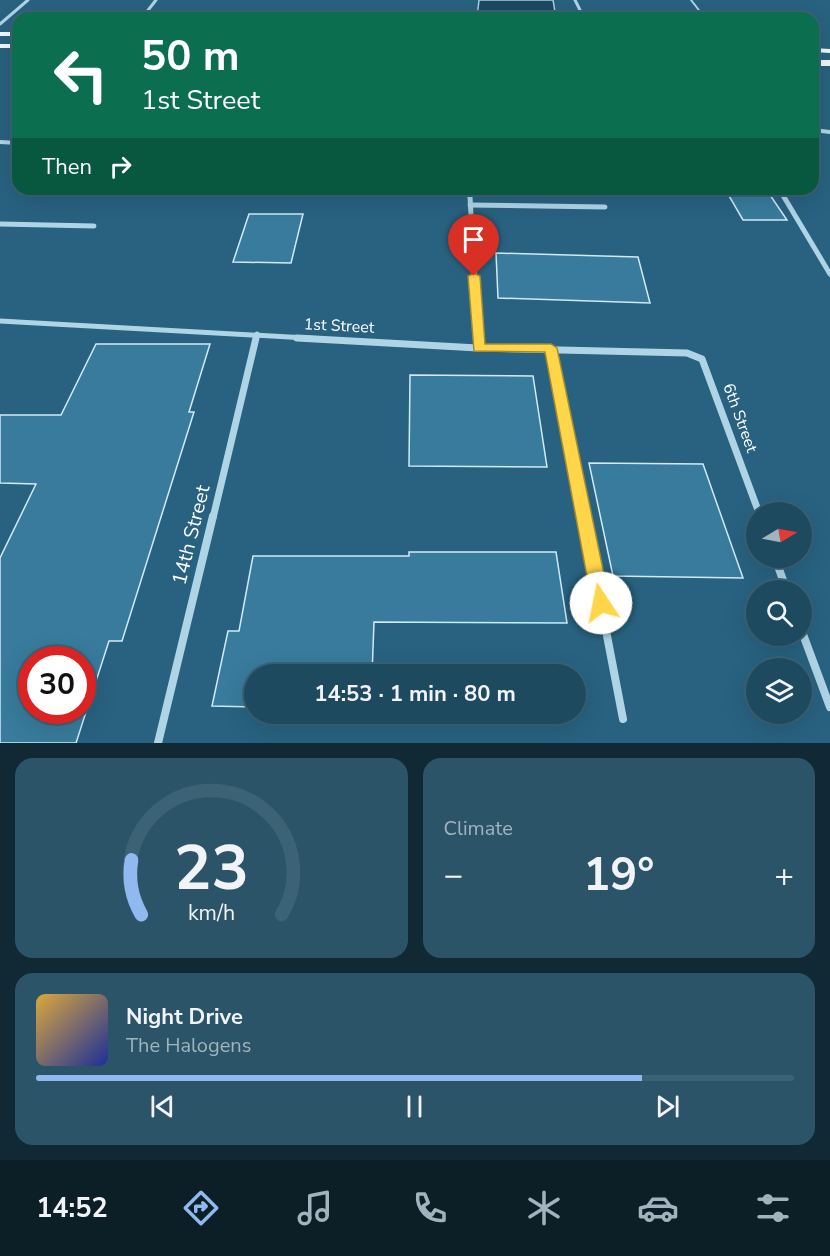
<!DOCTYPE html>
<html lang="en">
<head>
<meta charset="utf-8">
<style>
  body { margin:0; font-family:"Nunito Sans",sans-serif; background:#2b5469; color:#f1f3f6; height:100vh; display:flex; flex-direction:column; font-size:22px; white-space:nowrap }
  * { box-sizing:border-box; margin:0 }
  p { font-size:20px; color:#a1b3bd }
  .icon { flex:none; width:33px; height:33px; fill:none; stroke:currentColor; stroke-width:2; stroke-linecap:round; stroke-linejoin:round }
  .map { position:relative; height:743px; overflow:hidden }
  .details { display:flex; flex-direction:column; gap:15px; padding:15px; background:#102935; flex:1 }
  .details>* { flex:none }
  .top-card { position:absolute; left:12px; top:12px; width:807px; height:183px; border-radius:18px; box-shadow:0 6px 24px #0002,0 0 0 2px #3c6275; background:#0b6e4f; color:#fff; overflow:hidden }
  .needle { width:39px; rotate:80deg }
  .controls { position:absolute; left:746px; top:502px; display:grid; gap:12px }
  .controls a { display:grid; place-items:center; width:66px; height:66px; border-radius:50%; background:#1e4a60; box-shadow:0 6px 24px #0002,0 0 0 2px #3c6275; font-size:30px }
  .speed { position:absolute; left:18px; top:646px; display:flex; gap:12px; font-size:30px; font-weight:700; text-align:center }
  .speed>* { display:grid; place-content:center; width:78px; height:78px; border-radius:50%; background:#1e4a60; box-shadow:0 6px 24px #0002,0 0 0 2px #3c6275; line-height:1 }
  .speed .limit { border:9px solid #d22; background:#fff; color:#111 }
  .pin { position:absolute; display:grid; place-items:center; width:51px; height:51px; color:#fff; margin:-62px -26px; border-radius:50% 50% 50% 0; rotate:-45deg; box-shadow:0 0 6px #0007 }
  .pin .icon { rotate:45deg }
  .me { position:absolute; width:66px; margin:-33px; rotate:349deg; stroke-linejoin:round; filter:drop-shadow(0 0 4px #0008) }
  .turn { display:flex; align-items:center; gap:21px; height:126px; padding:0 30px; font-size:27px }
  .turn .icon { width:78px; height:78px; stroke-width:2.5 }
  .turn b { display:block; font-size:42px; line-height:51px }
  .then { display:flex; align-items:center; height:57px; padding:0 30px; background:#0003; gap:12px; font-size:22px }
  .big { font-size:45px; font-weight:700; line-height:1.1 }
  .details .widget { flex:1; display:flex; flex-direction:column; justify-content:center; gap:9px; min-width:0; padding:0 21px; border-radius:18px; background:#2b5469 }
  .details .dial { align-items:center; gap:0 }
  .dial svg { height:156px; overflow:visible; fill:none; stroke:#3c6275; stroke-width:7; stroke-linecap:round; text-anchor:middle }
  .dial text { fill:#f1f3f6; stroke:none }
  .song { display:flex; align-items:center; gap:18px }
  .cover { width:72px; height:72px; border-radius:9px; background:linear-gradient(135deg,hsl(40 70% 55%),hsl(230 70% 35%)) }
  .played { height:6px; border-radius:3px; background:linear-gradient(90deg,#90b9f0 80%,#3c6275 80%) }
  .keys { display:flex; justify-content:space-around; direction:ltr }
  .heat { display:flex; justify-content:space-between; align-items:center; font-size:33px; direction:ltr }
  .details .tiles { flex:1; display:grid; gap:15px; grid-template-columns:1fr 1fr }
  .widget:last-child { grid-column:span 2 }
  .trip { position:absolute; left:244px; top:664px; width:342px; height:60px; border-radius:30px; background:#1e4a60; box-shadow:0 6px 24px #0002,0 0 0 2px #3c6275; font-weight:700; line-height:60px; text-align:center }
  .tab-bar { display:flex; height:96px; justify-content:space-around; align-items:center; background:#0c1e26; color:#a1b3bd }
  .tab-bar .icon { width:42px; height:42px }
  .tab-bar .on { color:#90b9f0 }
  .tab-bar b { font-size:27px; color:#f1f3f6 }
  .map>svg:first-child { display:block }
  .water { fill:#1c4961; stroke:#a4d1e6; stroke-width:1.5 }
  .building { fill:#387b9c; stroke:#d2eaf5; stroke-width:1.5; fill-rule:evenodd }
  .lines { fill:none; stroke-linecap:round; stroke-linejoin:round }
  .lane { stroke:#afd4e6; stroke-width:2 }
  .street-far4 { stroke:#afd4e6; stroke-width:3 }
  .street-far3 { stroke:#afd4e6; stroke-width:4 }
  .street-far2 { stroke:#afd4e6; stroke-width:5 }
  .street-far1 { stroke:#afd4e6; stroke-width:7 }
  .street { stroke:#afd4e6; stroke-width:8 }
  .primary { fill:#f0f8fd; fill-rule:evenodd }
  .route { fill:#ffd54a; stroke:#a68a30; stroke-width:1.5 }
  .labels { text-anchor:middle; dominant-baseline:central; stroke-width:6; stroke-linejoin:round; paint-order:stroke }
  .street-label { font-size:16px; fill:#fff; stroke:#286280 }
  .near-street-label { font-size:20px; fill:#fff; stroke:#286280 }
</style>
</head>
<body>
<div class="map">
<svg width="830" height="743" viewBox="0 0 830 743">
  <rect width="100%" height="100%" fill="#286280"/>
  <polygon class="water" points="479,0 553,0 556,18 477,18"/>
  <g class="building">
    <polygon points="725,189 766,189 787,220 743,220"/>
    <polygon points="249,214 303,214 291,263 233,262"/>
    <polygon points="496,253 638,257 650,303 498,298"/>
    <path d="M96,344h114l-21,68h5l-72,229h-13l-33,102h-76v-185l36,-74 -36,-1v-68h61zM32,660h50v51h-50z"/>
    <polygon points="410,375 533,376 547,467 409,466"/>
    <polygon points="589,463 703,464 743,578 613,576"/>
    <polygon points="409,552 556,552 567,623 374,622 372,675 255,675 255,707 212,706 228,631 239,631 253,556 409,556"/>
  </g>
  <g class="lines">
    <polyline class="lane" points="691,0 705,18"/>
    <g class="street-far4">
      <polyline points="575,0 584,18"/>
      <polyline points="142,18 156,0"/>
      <polyline points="0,24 28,0"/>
    </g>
    <g class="street-far3">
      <polyline points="813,130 830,132"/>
      <polyline points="0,142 18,143"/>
      <polyline points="470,189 470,199"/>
      <polyline points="779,189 785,199"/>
    </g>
    <g class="street-far2">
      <polyline points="470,197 478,339"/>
      <polyline points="784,197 830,274"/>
      <polyline points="470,205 605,207"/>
      <polyline points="0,224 94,226"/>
      <polyline points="0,321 324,339"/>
      <polyline points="256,339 257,334"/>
    </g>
    <g class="street-far1">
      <polyline points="297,338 478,348 687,353 702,359 759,513"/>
      <polyline points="477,338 478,348"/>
      <polyline points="551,348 584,518"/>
      <polyline points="213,518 256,338"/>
    </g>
    <g class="street">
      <polyline points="584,516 623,719"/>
      <polyline points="775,558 787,591"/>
      <polyline points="801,629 830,707"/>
      <polyline points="158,743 213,516"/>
    </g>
    <g class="primary">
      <rect x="0" y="32" width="18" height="4"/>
      <rect x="0" y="44" width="18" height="4"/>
      <polygon points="813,48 830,49 830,53 813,52"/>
      <rect x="813" y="60" width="17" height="6"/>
    </g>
  </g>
  <polygon class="route" points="474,273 480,276 485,344 551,344 557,348 610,603 607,609 601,611 594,609 592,603 545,352 474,351 468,276"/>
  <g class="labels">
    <g class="street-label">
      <text transform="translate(339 326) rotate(3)">1st Street</text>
      <text transform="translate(740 418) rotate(70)">6th Street</text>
    </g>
    <g class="near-street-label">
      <text transform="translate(191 535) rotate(-76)">14th Street</text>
    </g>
  </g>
</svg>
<div class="controls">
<a><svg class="needle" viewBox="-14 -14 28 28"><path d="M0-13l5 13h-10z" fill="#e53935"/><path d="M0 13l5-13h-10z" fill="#a1b3bd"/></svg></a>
<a><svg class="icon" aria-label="search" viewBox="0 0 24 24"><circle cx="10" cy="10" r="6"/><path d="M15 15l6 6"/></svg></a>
<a><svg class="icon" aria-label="layers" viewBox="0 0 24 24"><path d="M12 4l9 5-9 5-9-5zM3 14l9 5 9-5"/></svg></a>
</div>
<div class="speed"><div class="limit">30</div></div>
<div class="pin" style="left:474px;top:276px;background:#d93025"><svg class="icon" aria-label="arrive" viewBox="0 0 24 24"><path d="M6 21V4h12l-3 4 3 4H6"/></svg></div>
<svg class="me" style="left:601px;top:603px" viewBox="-20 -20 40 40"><circle r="19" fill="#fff"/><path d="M0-13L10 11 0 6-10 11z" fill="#ffd54a"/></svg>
<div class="trip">14:53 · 1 min · 80 m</div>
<div class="top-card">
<div class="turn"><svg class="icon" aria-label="left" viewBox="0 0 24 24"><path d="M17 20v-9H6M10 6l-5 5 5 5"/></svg><div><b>50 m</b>1st Street</div></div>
<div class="then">Then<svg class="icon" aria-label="right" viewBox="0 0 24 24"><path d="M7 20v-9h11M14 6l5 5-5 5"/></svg></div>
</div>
</div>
<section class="details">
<div class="tiles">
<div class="widget dial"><svg viewBox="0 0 100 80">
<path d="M14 69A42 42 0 1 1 86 69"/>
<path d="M14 69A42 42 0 0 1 9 41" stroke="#90b9f0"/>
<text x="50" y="56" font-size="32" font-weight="700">23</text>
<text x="50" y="72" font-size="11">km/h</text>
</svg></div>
<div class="widget"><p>Climate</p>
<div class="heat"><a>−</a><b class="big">19°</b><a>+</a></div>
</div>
<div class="widget">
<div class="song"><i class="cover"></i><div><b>Night Drive</b><p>The Halogens</p></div></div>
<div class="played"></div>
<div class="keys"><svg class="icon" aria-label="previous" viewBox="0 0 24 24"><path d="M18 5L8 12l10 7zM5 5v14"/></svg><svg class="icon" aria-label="pause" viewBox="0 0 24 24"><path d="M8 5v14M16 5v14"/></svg><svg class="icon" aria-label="next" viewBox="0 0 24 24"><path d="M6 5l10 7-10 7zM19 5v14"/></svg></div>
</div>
</div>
</section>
<nav class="tab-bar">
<b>14:52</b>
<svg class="icon on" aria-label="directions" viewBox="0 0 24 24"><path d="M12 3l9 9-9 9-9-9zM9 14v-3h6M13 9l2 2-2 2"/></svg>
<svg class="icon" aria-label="music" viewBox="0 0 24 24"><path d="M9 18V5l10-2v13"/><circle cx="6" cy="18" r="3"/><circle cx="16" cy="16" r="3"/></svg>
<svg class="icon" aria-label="phone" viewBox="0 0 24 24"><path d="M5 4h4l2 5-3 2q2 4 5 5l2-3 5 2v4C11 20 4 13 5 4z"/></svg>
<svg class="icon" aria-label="climate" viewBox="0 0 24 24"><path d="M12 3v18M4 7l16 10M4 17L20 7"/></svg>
<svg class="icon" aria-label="car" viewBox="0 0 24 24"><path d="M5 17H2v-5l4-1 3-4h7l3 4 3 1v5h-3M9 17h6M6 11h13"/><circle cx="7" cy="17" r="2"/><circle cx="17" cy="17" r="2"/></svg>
<svg class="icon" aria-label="filters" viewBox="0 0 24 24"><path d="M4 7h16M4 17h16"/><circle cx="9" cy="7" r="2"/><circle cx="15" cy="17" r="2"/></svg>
</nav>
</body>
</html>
